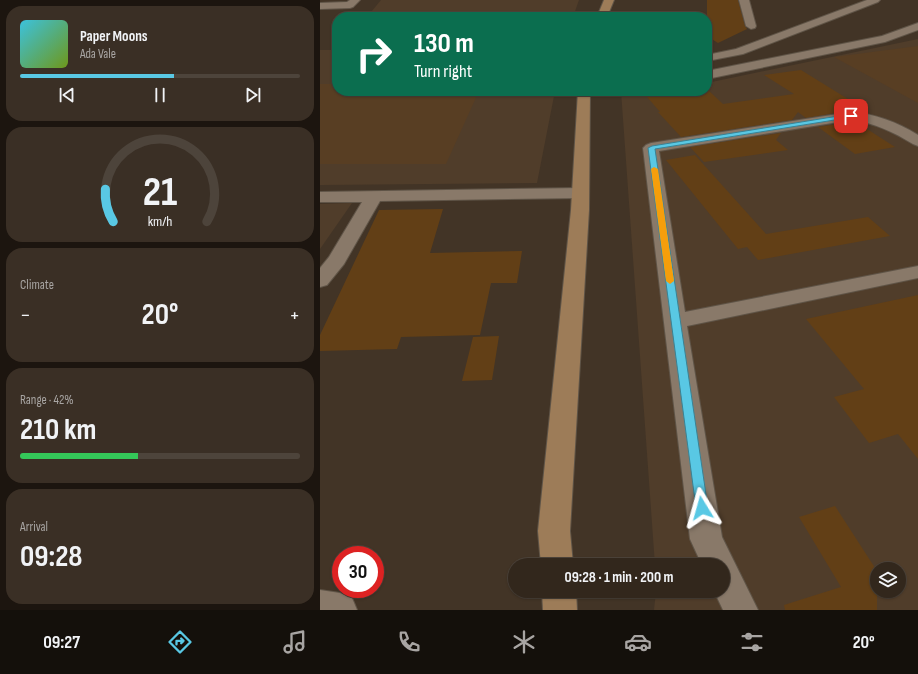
<!DOCTYPE html>
<html lang="en">
<head>
<meta charset="utf-8">
<style>
  body { margin:0; font-family:"Sofia Sans Condensed",sans-serif; background:#3a2f25; color:#f1f3f6; height:100vh; display:flex; flex-direction:column; font-size:15px; white-space:nowrap }
  * { box-sizing:border-box; margin:0 }
  p { font-size:13px; color:#a8a5a3 }
  .icon { flex:none; width:22px; height:22px; fill:none; stroke:currentColor; stroke-width:2; stroke-linecap:round; stroke-linejoin:round }
  .map { position:relative; flex:1; overflow:hidden }
  .details { display:flex; flex-direction:column; gap:6px; padding:6px; background:#1c150f; width:320px }
  .details>* { flex:none }
  .guide { position:absolute; left:12px; top:12px; width:380px; height:84px; border-radius:16px; box-shadow:0 1px 3px #0004,0 0 0 1px #4d443b; background:#0b6e4f; color:#fff; overflow:hidden }
  .tools { position:absolute; left:550px; top:562px; display:grid; gap:8px }
  .tools a { display:grid; place-items:center; width:36px; height:36px; border-radius:50%; background:#32271c; box-shadow:0 1px 3px #0004,0 0 0 1px #4d443b; font-size:20px }
  .speed { position:absolute; left:12px; top:546px; display:flex; gap:8px; font-size:20px; font-weight:700; text-align:center }
  .speed>* { display:grid; place-content:center; width:52px; height:52px; border-radius:50%; background:#32271c; box-shadow:0 1px 3px #0004,0 0 0 1px #4d443b; line-height:1 }
  .speed .limit { border:6px solid #d22; background:#fff; color:#111 }
  .pin { position:absolute; display:grid; place-items:center; width:34px; height:34px; color:#fff; margin:-17px; border-radius:8px; box-shadow:0 2px 6px #0006 }
  .me { position:absolute; width:44px; margin:-22px; rotate:352deg; stroke-linejoin:round; filter:drop-shadow(0 0 3px #0008) }
  .turn { display:flex; align-items:center; gap:14px; height:84px; padding:0 16px; font-size:18px }
  .turn .icon { width:52px; height:52px; stroke-width:2.5 }
  .turn b { display:block; font-size:28px; line-height:34px }
  .big { font-size:30px; font-weight:700; line-height:1.1 }
  .details .card { flex:1; display:flex; flex-direction:column; justify-content:center; gap:6px; min-width:0; padding:0 14px; border-radius:16px; background:#3a2f25 }
  .details .dial { align-items:center; gap:0 }
  .dial svg { height:104px; overflow:visible; fill:none; stroke:#4d443b; stroke-width:7; stroke-linecap:round; text-anchor:middle }
  .dial text { fill:#f1f3f6; stroke:none }
  .song { display:flex; align-items:center; gap:12px }
  .cover { width:48px; height:48px; border-radius:6px; background:linear-gradient(135deg,hsl(190 70% 55%),hsl(80 70% 35%)) }
  .played { height:4px; border-radius:2px; background:linear-gradient(90deg,#59c8e4 55%,#4d443b 55%) }
  .keys { display:flex; justify-content:space-around; direction:ltr }
  .heat { display:flex; justify-content:space-between; align-items:center; font-size:22px; direction:ltr }
  .charge { height:6px; border-radius:3px; background:linear-gradient(90deg,#34c759 42%,#4d443b 0) }
  .trip { position:absolute; left:188px; top:558px; width:222px; height:40px; border-radius:20px; background:#32271c; box-shadow:0 1px 3px #0004,0 0 0 1px #4d443b; font-weight:700; line-height:40px; text-align:center }
  .dock { display:flex; height:64px; justify-content:space-around; align-items:center; background:#14100b; color:#a8a5a3 }
  .dock .icon { width:28px; height:28px }
  .dock .active { color:#59c8e4 }
  .dock b { font-size:18px; color:#f1f3f6 }
  main { display:flex; flex:1; min-height:0 }
  .map>svg:first-child { display:block }
  .built { fill:#503d2a; fill-rule:evenodd }
  .green { fill:#583e23 }
  .building { fill:#623f16 }
  .lines { fill:none; stroke-linecap:round; stroke-linejoin:round }
  .street-casing { stroke:#5f5447; stroke-width:2 }
  .secondary-casing { stroke:#5f5447; stroke-width:2 }
  .street { fill:#897969; fill-rule:evenodd }
  .secondary { fill:#9d7c58; fill-rule:evenodd }
  .route { fill:#59c8e4; stroke:#3a8294 }
  .slow { fill:#f59e0b }
</style>
</head>
<body>
<main>
<section class="details">
<div class="card">
<div class="song"><i class="cover"></i><div><b>Paper Moons</b><p>Ada Vale</p></div></div>
<div class="played"></div>
<div class="keys"><svg class="icon" aria-label="previous" viewBox="0 0 24 24"><path d="M18 5L8 12l10 7zM5 5v14"/></svg><svg class="icon" aria-label="pause" viewBox="0 0 24 24"><path d="M8 5v14M16 5v14"/></svg><svg class="icon" aria-label="next" viewBox="0 0 24 24"><path d="M6 5l10 7-10 7zM19 5v14"/></svg></div>
</div>
<div class="card dial"><svg viewBox="0 0 100 80">
<path d="M14 69A42 42 0 1 1 86 69"/>
<path d="M14 69A42 42 0 0 1 8 44" stroke="#59c8e4"/>
<text x="50" y="56" font-size="32" font-weight="700">21</text>
<text x="50" y="72" font-size="11">km/h</text>
</svg></div>
<div class="card"><p>Climate</p>
<div class="heat"><a>−</a><b class="big">20°</b><a>+</a></div>
</div>
<div class="card"><p>Range · 42%</p><b class="big">210 km</b><div class="charge"></div></div>
<div class="card"><p>Arrival</p><b class="big">09:28</b></div>
</section>
<div class="map">
<svg width="598" height="610" viewBox="0 0 598 610">
  <rect width="100%" height="100%" fill="#423426"/>
  <g class="built">
    <polygon points="61,0 259,0 253,17 47,17"/>
    <path d="M598,39v571h-264l2,-19h67v-26h-68l-34,-474h86v-8zM557,569h22v22h-22z"/>
    <polygon points="0,50 17,50 17,91 235,91 217,183 0,185"/>
    <polygon points="32,203 0,249 0,204"/>
  </g>
  <g class="green">
    <polygon points="598,46 598,103 514,57"/>
    <polygon points="0,84 17,84 17,91 159,91 126,164 0,164"/>
  </g>
  <g class="building">
    <polygon points="387,0 418,0 425,26 427,29 398,43 387,36"/>
    <polygon points="481,70 536,104 513,107 520,112 486,118 478,112 472,120 361,137 338,112 340,112 322,91 389,91 403,104 474,94 444,75"/>
    <polygon points="531,122 536,122 575,147 535,154 498,127"/>
    <polygon points="461,133 456,140 468,150 384,162 370,147"/>
    <polygon points="375,155 446,234 548,217 570,236 438,260 427,247 418,249 346,160"/>
    <polygon points="123,209 110,253 202,251 197,283 171,283 160,335 81,337 77,349 0,351 0,335 59,210"/>
    <polygon points="598,295 598,459 578,434 549,443 514,397 544,389 486,319"/>
    <polygon points="179,336 172,380 142,381 153,337"/>
    <polygon points="515,506 557,571 557,610 465,610 464,605 521,587 479,517"/>
  </g>
  <g class="lines">
    <defs>
      <g id="street">
        <polygon points="30,0 40,0 33,7 30,8 0,9 0,3 27,2"/>
        <polygon points="419,0 429,0 436,26 435,28 431,29 426,26"/>
        <polygon points="547,0 560,0 558,2 423,54 387,61 387,55 416,49"/>
        <polygon points="598,23 598,30 565,42 387,79 387,71 562,36"/>
        <path d="M531,112c25,2 46,10 67,23v11l-5,-2c-20,-12 -38,-21 -62,-24l-192,31 26,161 233,-46v12l-231,48 35,211 36,73h-35l-9,-19h9v-26h-21l-12,-26 -47,-391 3,-3 5,-2z"/>
        <polygon points="260,188 266,189 269,193 266,197 260,198 60,201 24,264 7,285 0,287 0,268 9,257 42,202 0,202 0,192"/>
        <polygon points="0,590 20,593 32,598 37,610 0,610"/>
      </g>
      <g id="secondary">
        <polygon points="284,0 294,0 287,17 277,17"/>
        <polygon points="258,91 270,91 269,210 250,531 253,565 221,565 218,531 251,210"/>
        <polygon points="222,591 256,591 257,610 223,610"/>
      </g>
    </defs>
    <use href="#street" class="street-casing"/>
    <use href="#secondary" class="secondary-casing"/>
    <use href="#street" class="street"/>
    <use href="#secondary" class="secondary"/>
  </g>
  <polygon class="route" points="531,114 533,115 533,117 335,149 388,508 386,512 382,513 377,512 376,508 328,148 332,146"/>
  <polygon class="slow" points="334,167 338,169 354,281 350,284 346,281 331,169"/>
</svg>
<div class="tools">
<a><svg class="icon" aria-label="layers" viewBox="0 0 24 24"><path d="M12 4l9 5-9 5-9-5zM3 14l9 5 9-5"/></svg></a>
</div>
<div class="speed"><div class="limit">30</div></div>
<div class="pin" style="left:531px;top:116px;background:#d93025"><svg class="icon" aria-label="arrive" viewBox="0 0 24 24"><path d="M6 21V4h12l-3 4 3 4H6"/></svg></div>
<svg class="me" style="left:382px;top:508px" viewBox="-20 -20 40 40"><path d="M0-17L14 15 0 8-14 15z" fill="#59c8e4" stroke="#fff" stroke-width="4"/></svg>
<div class="trip">09:28 · 1 min · 200 m</div>
<div class="guide">
<div class="turn"><svg class="icon" aria-label="right" viewBox="0 0 24 24"><path d="M7 20v-9h11M14 6l5 5-5 5"/></svg><div><b>130 m</b>Turn right</div></div>
</div>
</div>
</main>
<nav class="dock">
<b>09:27</b>
<svg class="icon active" aria-label="directions" viewBox="0 0 24 24"><path d="M12 3l9 9-9 9-9-9zM9 14v-3h6M13 9l2 2-2 2"/></svg>
<svg class="icon" aria-label="music" viewBox="0 0 24 24"><path d="M9 18V5l10-2v13"/><circle cx="6" cy="18" r="3"/><circle cx="16" cy="16" r="3"/></svg>
<svg class="icon" aria-label="phone" viewBox="0 0 24 24"><path d="M5 4h4l2 5-3 2q2 4 5 5l2-3 5 2v4C11 20 4 13 5 4z"/></svg>
<svg class="icon" aria-label="climate" viewBox="0 0 24 24"><path d="M12 3v18M4 7l16 10M4 17L20 7"/></svg>
<svg class="icon" aria-label="car" viewBox="0 0 24 24"><path d="M5 17H2v-5l4-1 3-4h7l3 4 3 1v5h-3M9 17h6M6 11h13"/><circle cx="7" cy="17" r="2"/><circle cx="17" cy="17" r="2"/></svg>
<svg class="icon" aria-label="filters" viewBox="0 0 24 24"><path d="M4 7h16M4 17h16"/><circle cx="9" cy="7" r="2"/><circle cx="15" cy="17" r="2"/></svg>
<b>20°</b>
</nav>
</body>
</html>
